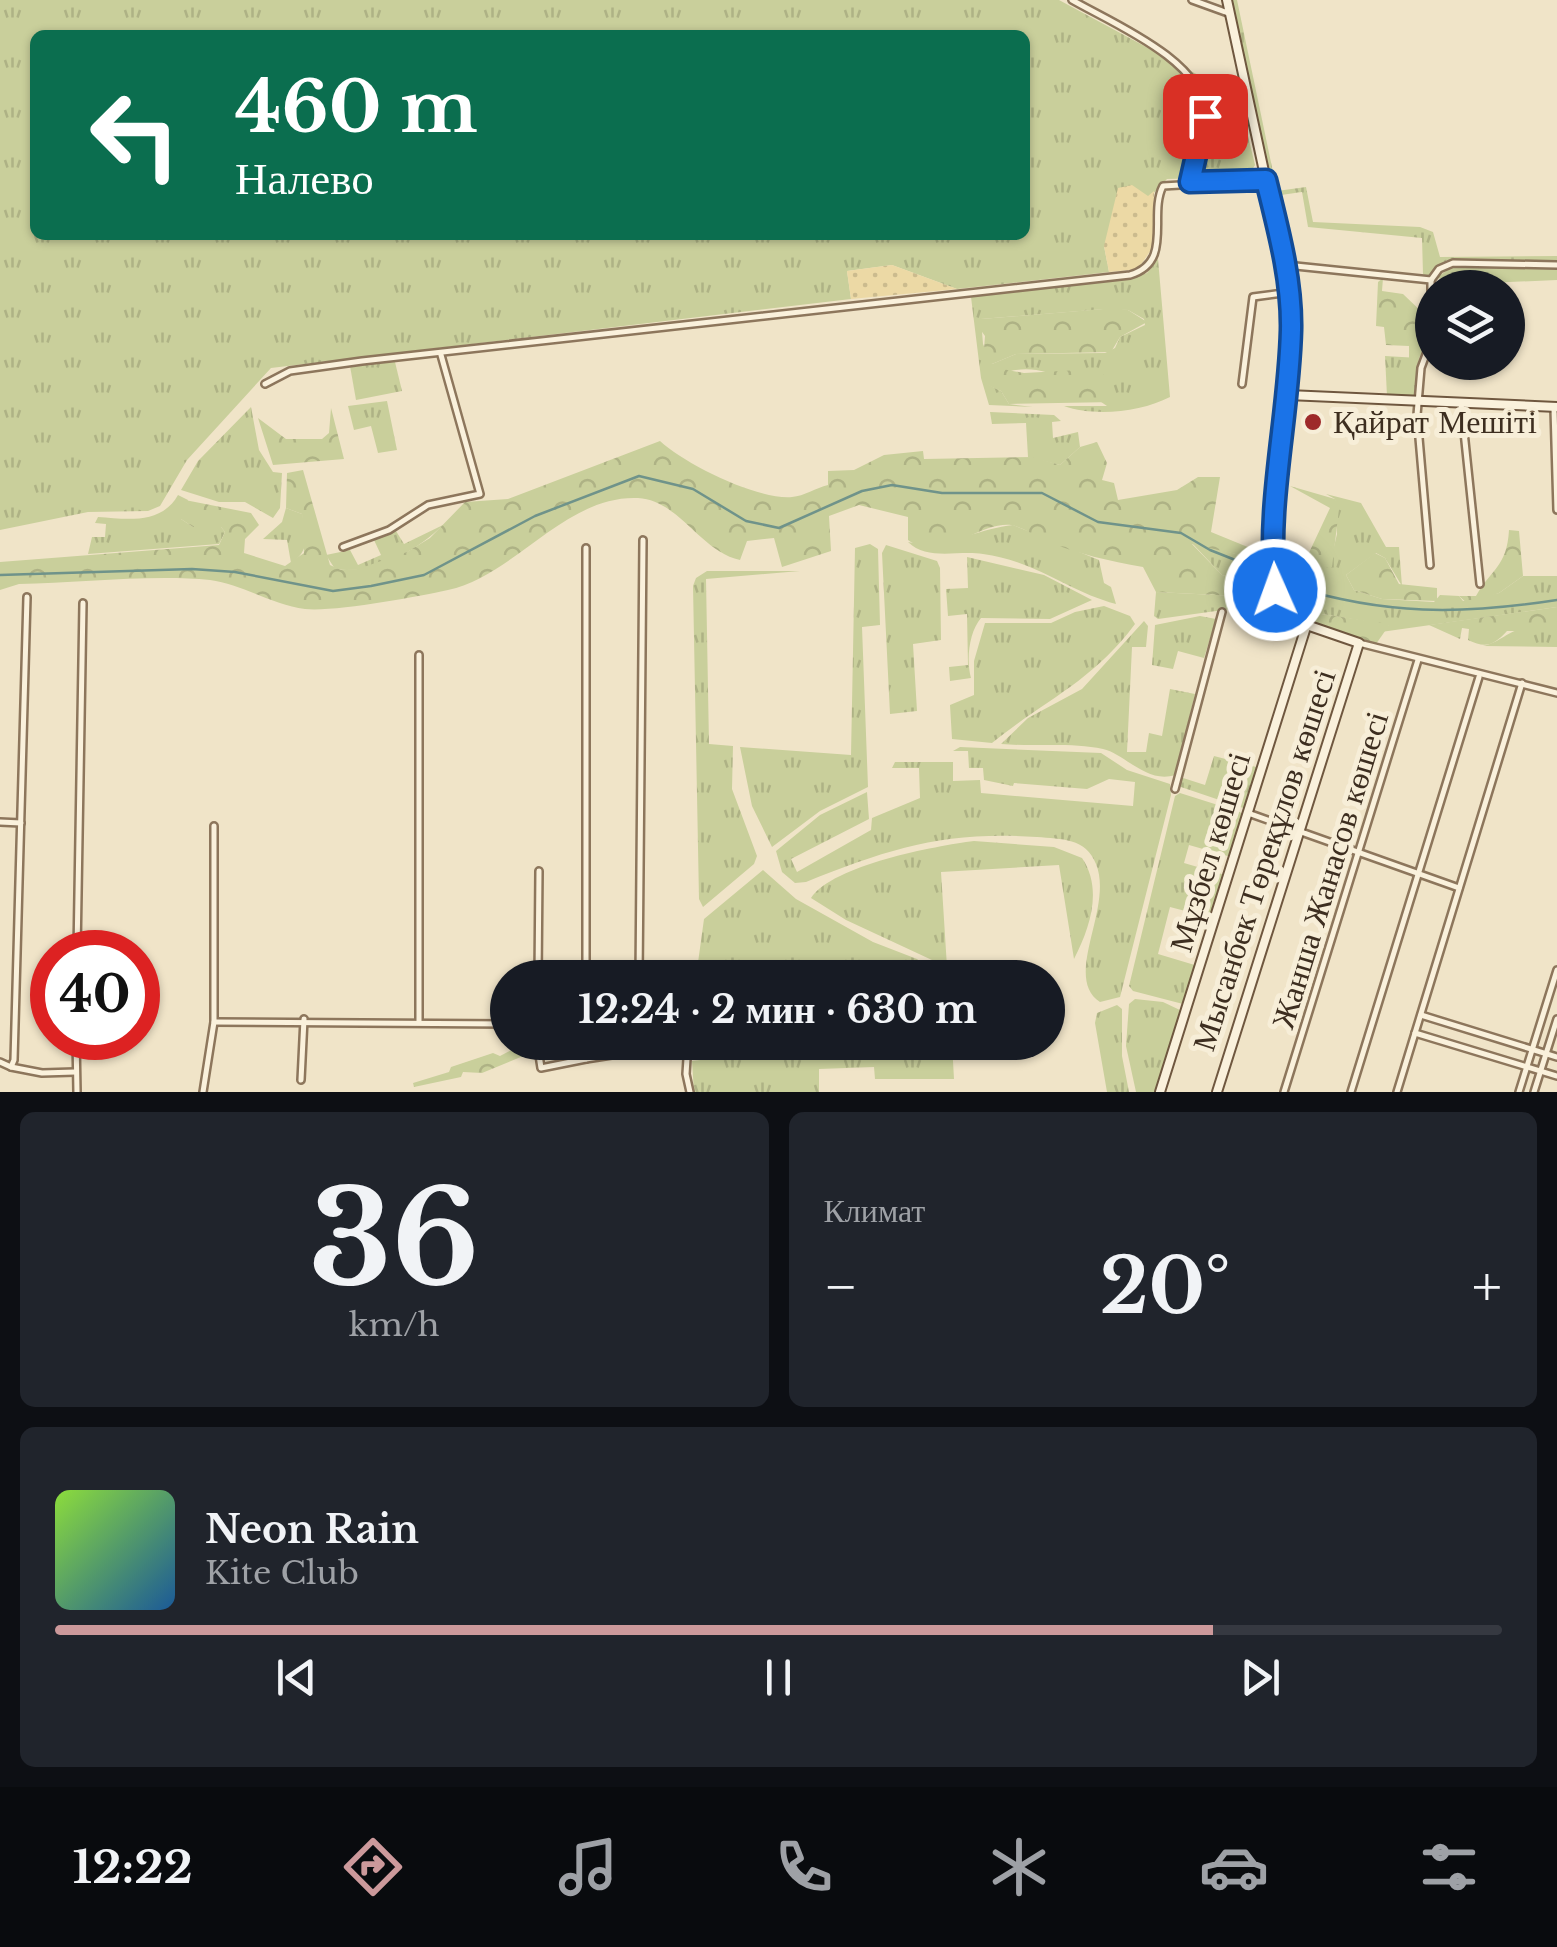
<!DOCTYPE html>
<html lang="ru">
<head>
<meta charset="utf-8">
<style>
  body { margin:0; font-family:"Libre Baskerville",serif; background:#20242c; color:#f1f3f6; height:100vh; display:flex; flex-direction:column; font-size:38px; white-space:nowrap }
  * { box-sizing:border-box; margin:0 }
  p { font-size:32px; color:#9ea1a6 }
  .icon { flex:none; width:55px; height:55px; fill:none; stroke:currentColor; stroke-width:2; stroke-linecap:round; stroke-linejoin:round }
  .map { position:relative; height:1092px; overflow:hidden }
  .panel { display:flex; flex-direction:column; gap:20px; padding:20px; background:#0d0f14; flex:1 }
  .panel>* { flex:none }
  .top-card { position:absolute; left:30px; top:30px; width:1000px; height:210px; border-radius:15px; box-shadow:0 2px 8px #0004; background:#0b6e4f; color:#fff; overflow:hidden }
  .buttons { position:absolute; left:1415px; top:270px; display:grid; gap:20px }
  .buttons a { display:grid; place-items:center; width:110px; height:110px; border-radius:50%; background:#171b24; box-shadow:0 2px 8px #0004; font-size:50px }
  .speed { position:absolute; left:30px; top:930px; display:flex; gap:20px; font-size:50px; font-weight:700; text-align:center }
  .speed>* { display:grid; place-content:center; width:130px; height:130px; border-radius:50%; background:#171b24; box-shadow:0 2px 8px #0004; line-height:1 }
  .speed .limit { border:15px solid #d22; background:#fff; color:#111 }
  .pin { position:absolute; display:grid; place-items:center; width:85px; height:85px; color:#fff; margin:-42px; border-radius:20px; box-shadow:0 5px 15px #0006 }
  .me { position:absolute; width:110px; margin:-55px; rotate:358deg; stroke-linejoin:round; filter:drop-shadow(0 0 8px #0008) }
  .turn { display:flex; align-items:center; gap:35px; height:210px; padding:0 40px; font-size:45px }
  .turn .icon { width:130px; height:130px; stroke-width:2.5 }
  .turn b { display:block; font-size:70px; line-height:85px }
  .big { font-size:75px; font-weight:700; line-height:1.1 }
  .panel .widget { flex:1; display:flex; flex-direction:column; justify-content:center; gap:15px; min-width:0; padding:0 35px; border-radius:15px; background:#20242c }
  .panel .dial { align-items:center; gap:0 }
  .dial b { font-size:130px; line-height:1 }
  .song { display:flex; align-items:center; gap:30px }
  .cover { width:120px; height:120px; border-radius:15px; background:linear-gradient(135deg,hsl(90 70% 55%),hsl(210 70% 35%)) }
  .played { height:10px; border-radius:5px; background:linear-gradient(90deg,#cc999b 80%,#363941 80%) }
  .keys { display:flex; justify-content:space-around; direction:ltr }
  .heat { display:flex; justify-content:space-between; align-items:center; font-size:55px; direction:ltr }
  .panel .tiles { flex:1; display:grid; gap:20px; grid-template-columns:1fr 1fr }
  .widget:last-child { grid-column:span 2 }
  .trip { position:absolute; left:490px; top:960px; width:575px; height:100px; border-radius:50px; background:#171b24; box-shadow:0 2px 8px #0004; font-weight:700; line-height:100px; text-align:center }
  .tabs { display:flex; height:160px; justify-content:space-around; align-items:center; background:#090b0e; color:#9ea1a6 }
  .tabs .icon { width:70px; height:70px }
  .tabs .selected { color:#cc999b }
  .tabs b { font-size:45px; color:#f1f3f6 }
  .map>svg:first-child { display:block }
  .grass { fill:url(#grass-tufts); fill-rule:evenodd }
  .forest { fill:url(#forest-crowns) }
  .sand { fill:url(#sand-dots) }
  .lines { fill:none; stroke-linecap:round; stroke-linejoin:round }
  .stream { stroke:#6f938a; stroke-width:2.5 }
  .street-casing { stroke:#8d765c; stroke-width:10 }
  .secondary-casing { stroke:#6f573f; stroke-width:12 }
  .street { stroke:#faf1dc; stroke-width:5 }
  .secondary { stroke:#faf1dc; stroke-width:8 }
  .route-casing { stroke:#114b97; stroke-width:25 }
  .route { stroke:#1a73e8; stroke-width:18 }
  .poi-dot { fill:#9e2a2b; stroke:#f7eed8; stroke-width:4 }
  .labels { text-anchor:middle; dominant-baseline:central; stroke-width:10; stroke-linejoin:round; paint-order:stroke }
  .poi-label { font-size:32px; fill:#3d2e20; stroke:#f7eed8; text-anchor:start }
  .street-label { font-size:32px; fill:#3d2e20; stroke:#f7eed8 }
</style>
</head>
<body>
<div class="map">
<svg width="1557" height="1092" viewBox="0 0 1557 1092">
  <defs>
    <pattern id="grass-tufts" width="24" height="20" patternUnits="userSpaceOnUse" patternTransform="scale(2.5)"><rect width="24" height="20" fill="#c9cf9b"/><path d="M3 7l-1-3M5 7V3M7 7l1-3M15 17l-1-3M17 17v-4M19 17l1-3" fill="none" stroke="#aeb285"/></pattern>
    <pattern id="forest-crowns" width="20" height="18" patternUnits="userSpaceOnUse" patternTransform="scale(2.5)"><rect width="20" height="18" fill="#c9cf9b"/><path d="M2 6a3 3 0 1 1 6 0M12 15a3 3 0 1 1 6 0" fill="none" stroke="#aeb285"/></pattern>
    <pattern id="sand-dots" width="8" height="8" patternUnits="userSpaceOnUse" patternTransform="scale(2.5)"><rect width="8" height="8" fill="#ecd9a5"/><path d="M2 2h.1M6 6h.1" fill="none" stroke="#cbbb8e" stroke-width="1.8" stroke-linecap="round"/></pattern>
  </defs>
  <rect width="100%" height="100%" fill="#f0e4c8"/>
  <g class="grass">
    <path d="M0,0h1059l154,83 10,30 19,-2 13,54 -7,12 -81,2 -63,67 5,26 -152,17 -65,-24 -45,6 4,28 -580,69 -84,92 -27,46 -12,5 -60,1 -88,18zM35,35h990v200h-990z"/>
    <polygon points="1232,0 1237,0 1277,191 1306,187 1313,222 1420,227 1433,232 1440,257 1557,256 1557,261 1447,260 1427,277 1423,274 1422,238 1308,227 1302,192 1274,196"/>
    <path d="M1158,259l12,138c-29,15 -75,20 -106,9h43c-42,-29 -75,-52 -124,-24l18,9 8,13 24,3 -44,-2 -8,-27 -10,-81 156,-18 20,-6zM1105,309l23,1 16,9 1,6 -25,12 -5,11 -10,5 -89,1 -24,10 -9,-20 -2,-25z"/>
    <polygon points="1452,267 1557,269 1557,280 1487,283 1436,278"/>
    <polygon points="1385,356 1419,358 1414,398 1387,396"/>
    <polygon points="395,362 402,391 356,400 350,366"/>
    <polygon points="387,401 397,450 378,453 371,426 354,430 348,406"/>
    <polygon points="251,407 259,450 273,472 282,473 280,508 273,518 245,502 219,502 181,490 198,461"/>
    <polygon points="990,412 1054,415 1061,421 1052,422 1053,438 1078,432 1080,447 1060,465 1028,457 1026,423 992,424"/>
    <path d="M1326,494l35,9 25,44h13l3,39 -17,-28 -9,-5 -30,22 8,15 28,9 52,3 6,-7 19,1 4,5 36,-8 24,-17h34v31l-176,25 8,-7 -67,-11 -11,11c-27,-14 -31,-33 -32,-62l24,11 29,-19 5,-21 -2,-35z"/>
    <path d="M178,495l10,5 -7,19 12,8h28l4,5 -6,12 -131,10 4,-17h13l1,-13 -11,-1 3,-6c29,2 63,8 80,-22z"/>
    <path d="M286,508l16,6c5,20 8,38 -11,49l-4,-23 -24,-1 19,-17z"/>
    <path d="M443,525c-26,26 -70,50 -108,44l-9,-14 24,-5 8,15 23,-10 -7,-15 22,-9 8,13z"/>
    <path d="M1013,525l86,35 5,23 7,4 5,17c-45,-11 -80,-43 -133,-50 -25,-4 -56,7 -75,-12 33,8 69,-13 105,-17z"/>
    <polygon points="1191,542 1240,555 1255,550 1267,557 1269,587 1222,575"/>
    <polygon points="870,544 878,549 880,625 862,627 868,787 820,811 772,847 752,806 740,747 851,755 855,548"/>
    <polygon points="886,545 937,561 940,568 941,640 913,644 917,711 890,714 882,553"/>
    <path d="M967,557l77,18 48,25 -42,19 -69,-1c-12,14 -15,42 -10,60l-21,3 -1,-14 19,-2 -1,-51 -19,2 -2,-27 22,-1z"/>
    <polygon points="707,571 800,571 706,579 709,744 733,746 732,789 757,856 754,864 703,907 699,899 693,586 696,578"/>
    <polygon points="1156,592 1236,596 1259,610 1238,608 1158,619 1154,616"/>
    <path d="M1104,606l26,10 5,8c-43,58 -89,75 -143,119l-40,-4 -2,-34 24,-10v-34l11,-38h66l24,-11z"/>
    <polygon points="1200,616 1216,619 1204,658 1178,651 1173,669 1152,665 1155,625"/>
    <path d="M1144,621l4,5 -2,21h-14l-5,105h19l3,-19 13,3 8,-47 25,5 -20,81c-28,9 -50,-21 -72,-26 -32,-7 -68,-2 -102,-5l27,-26 54,-29z"/>
    <path d="M1525,628l32,3v16l-74,-1c18,-4 24,-15 42,-18z"/>
    <path d="M960,747l141,6 26,17 43,14 1,11 -51,202 -20,5c-38,-25 14,-94 -4,-138 -10,-26 -35,-25 -59,-27 -92,-6 -146,11 -231,45l-11,1 -13,-11 -6,-21 44,-36 47,-23 2,27 -78,40 6,13 74,-42 1,-12 48,-20 -1,-30h-27l3,-6h58v19l27,-1 1,13 152,13 2,-24 -26,-3 -22,10 -73,-6 -1,3 -29,-6 -1,-12h-14l-1,-17h-15z"/>
    <polygon points="1214,756 1260,768 1246,809 1178,786 1180,777 1205,785"/>
    <polygon points="1180,793 1240,812 1244,817 1231,857 1189,845 1184,863 1225,875 1212,918 1170,907 1158,954 1198,966 1183,1004 1133,991 1129,986 1175,796"/>
    <path d="M974,841l80,6 28,11c21,31 8,70 -8,101l-15,-94 -118,7 6,95 -101,-47 -35,-22c22,-33 124,-52 163,-57z"/>
    <polygon points="763,870 796,899 873,942 917,959 938,977 696,977 704,919"/>
    <polygon points="1135,999 1163,1002 1182,1011 1158,1092 1136,1092 1126,1046 1129,1004"/>
    <polygon points="1117,1005 1122,1009 1122,1056 1129,1092 1107,1092 1095,1023 1097,1013"/>
    <polygon points="776,1043 952,1043 954,1079 875,1079 874,1067 819,1069 819,1092 694,1092 692,1061 757,1053"/>
  </g>
  <g class="forest">
    <polygon points="1383,278 1382,291 1403,294 1426,316 1426,344 1419,358 1409,358 1409,346 1386,345 1384,327 1376,326 1378,282"/>
    <polygon points="1115,308 1128,310 1147,322 1120,337 1111,352 1016,354 992,364 983,362 985,336 977,325 981,319"/>
    <polygon points="1002,369 1024,373 1098,369 1112,383 1115,402 1009,404 1001,391 983,383 983,374"/>
    <polygon points="331,408 344,459 273,465 258,418 286,439 322,439 329,433"/>
    <path d="M660,441c25,23 97,59 132,56 12,-1 24,-9 36,-12v-14l26,-1 30,-15 39,-4 1,8 109,-2 27,8 20,-18 17,-5 10,21 -5,17 12,3 4,17 59,-10 21,-13h22l-9,55 44,18 -15,5 -48,-11 30,31 47,12 1,24 -34,-15 -80,-4 -13,-25c-34,-6 -65,-13 -97,-26 -11,-5 -24,-14 -35,-16 -35,-3 -69,40 -103,15v-23l-49,-12 -30,11 2,35 -49,16 -8,-29 -27,3 -7,19c-39,-8 -61,-60 -102,-62 -73,-3 -122,77 -190,92 -32,7 -113,22 -143,19 -33,-4 -63,-25 -95,-29 -57,-6 -132,3 -191,4l-19,6v-28l219,-17 6,-13 -4,-5h-28l-12,-8 -3,-11 7,-8 66,13 8,12 -14,14 -1,14 41,13 19,-13 -2,-39 -16,-6 1,-35 16,-3 27,95 11,5 17,-1 49,-17 23,-14 35,-36 43,-3z"/>
    <polygon points="1290,486 1335,499 1339,509 1332,567 1305,571 1310,562 1307,557 1330,508"/>
    <path d="M1509,530l10,1 4,45 -24,17 -31,11 -9,-8h17c15,-27 31,-29 33,-66z"/>
    <polygon points="1375,553 1385,558 1399,584 1437,588 1437,601 1382,599 1354,590 1346,575"/>
    <path d="M1557,607v24h-50c-13,14 -21,18 -39,9l1,-11 -7,-1 -2,11 -31,-14z"/>
    <polygon points="1321,614 1390,624 1376,644 1301,618"/>
    <polygon points="519,1046 531,1047 533,1052 482,1073 463,1072 461,1077 414,1087 413,1083 449,1072 451,1067 493,1053 500,1056"/>
  </g>
  <g class="sand">
    <polygon points="1132,185 1148,196 1154,191 1153,247 1138,269 1109,272 1104,246 1118,188"/>
    <polygon points="892,265 957,289 851,299 847,271"/>
  </g>
  <g class="lines">
    <g class="stream">
      <polyline points="0,575 192,569 235,572 333,591 371,586 424,575 535,516 639,476 693,489 746,521 779,528 862,491 892,485 942,493 1042,493 1098,522 1181,533 1210,550 1258,569"/>
      <path d="M1291,586c94,29 169,29 266,14"/>
    </g>
    <defs>
      <g id="street">
        <path d="M1072,0c40,23 132,61 133,113 1,24 -14,45 -15,69"/>
        <polyline points="1192,0 1228,13"/>
        <polyline points="1286,265 1431,280"/>
        <polyline points="1431,280 1439,269 1453,263 1557,265"/>
        <path d="M265,384l25,-13 72,-10 768,-86c44,-13 18,-60 33,-89l103,-6"/>
        <polyline points="1242,384 1253,297 1290,292"/>
        <polyline points="1461,403 1480,584"/>
        <polyline points="1554,409 1557,510"/>
        <polyline points="343,547 389,530 428,505 480,494 441,355"/>
        <polyline points="586,548 586,978"/>
        <polyline points="1430,565 1417,415 1421,368 1431,341 1431,280"/>
        <polyline points="1359,643 1557,693"/>
        <polyline points="1175,789 1222,612"/>
        <polyline points="1248,813 1459,888"/>
        <polyline points="0,822 21,823"/>
        <polyline points="77,952 83,603"/>
        <polyline points="538,978 539,871"/>
        <polyline points="639,978 643,540"/>
        <polyline points="1421,1015 1557,1057"/>
        <polyline points="214,1022 508,1024"/>
        <polyline points="419,1022 419,655"/>
        <polyline points="1415,1033 1557,1076"/>
        <polyline points="76,1038 77,1092"/>
        <polyline points="537,1042 541,1068 586,1059"/>
        <polyline points="586,1042 586,1059 688,1043 686,1074 690,1092"/>
        <polyline points="0,1062 11,1067 14,1060 27,597"/>
        <polyline points="11,1067 42,1073 75,1072"/>
        <polyline points="301,1080 304,1019"/>
        <polyline points="203,1092 214,1022 214,826"/>
        <polyline points="1284,1092 1418,660"/>
        <polyline points="1351,1092 1479,677"/>
        <polyline points="1397,1092 1522,683"/>
        <polyline points="1519,1092 1557,970"/>
        <polyline points="1534,1092 1557,1019"/>
      </g>
      <g id="secondary">
        <polyline points="1288,395 1557,407"/>
        <polyline points="1160,1092 1306,627"/>
        <polyline points="1217,1092 1359,643 1295,621 1275,590 1273,544 1288,395 1290,292 1227,0"/>
      </g>
    </defs>
    <use href="#street" class="street-casing"/>
    <use href="#secondary" class="secondary-casing"/>
    <use href="#street" class="street"/>
    <use href="#secondary" class="secondary"/>
  </g>
  <g class="lines">
    <defs>
      <path id="route" d="M1205,116l-15,66 76,-2c12,49 26,99 25,150 -2,86 -25,174 -16,260"/>
    </defs>
    <use href="#route" class="route-casing"/>
    <use href="#route" class="route"/>
  </g>
  <circle class="poi-dot" cx="1313" cy="422" r="10"/>
  <g class="labels">
    <g class="poi-label">
      <text x="1333" y="422">Қайрат Мешіті</text>
    </g>
    <g class="street-label">
      <text transform="translate(1210 852) rotate(-73)">Мұзбел көшесі</text>
      <text transform="translate(1264 860) rotate(-72)">Мысанбек Төреқұлов көшесі</text>
      <text transform="translate(1330 870) rotate(-73)">Жанша Жанасов көшесі</text>
    </g>
  </g>
</svg>
<div class="buttons">
<a><svg class="icon" aria-label="layers" viewBox="0 0 24 24"><path d="M12 4l9 5-9 5-9-5zM3 14l9 5 9-5"/></svg></a>
</div>
<div class="speed"><div class="limit">40</div></div>
<div class="pin" style="left:1205px;top:116px;background:#d93025"><svg class="icon" aria-label="arrive" viewBox="0 0 24 24"><path d="M6 21V4h12l-3 4 3 4H6"/></svg></div>
<svg class="me" style="left:1275px;top:590px" viewBox="-20 -20 40 40"><circle r="17" fill="#1a73e8" stroke="#fff" stroke-width="3"/><path d="M0-11L8 9 0 5-8 9z" fill="#fff"/></svg>
<div class="trip">12:24 · 2 мин · 630 m</div>
<div class="top-card">
<div class="turn"><svg class="icon" aria-label="left" viewBox="0 0 24 24"><path d="M17 20v-9H6M10 6l-5 5 5 5"/></svg><div><b>460 m</b>Налево</div></div>
</div>
</div>
<section class="panel">
<div class="tiles">
<div class="widget dial"><b>36</b><p>km/h</p></div>
<div class="widget"><p>Климат</p>
<div class="heat"><a>−</a><b class="big">20°</b><a>+</a></div>
</div>
<div class="widget">
<div class="song"><i class="cover"></i><div><b>Neon Rain</b><p>Kite Club</p></div></div>
<div class="played"></div>
<div class="keys"><svg class="icon" aria-label="previous" viewBox="0 0 24 24"><path d="M18 5L8 12l10 7zM5 5v14"/></svg><svg class="icon" aria-label="pause" viewBox="0 0 24 24"><path d="M8 5v14M16 5v14"/></svg><svg class="icon" aria-label="next" viewBox="0 0 24 24"><path d="M6 5l10 7-10 7zM19 5v14"/></svg></div>
</div>
</div>
</section>
<nav class="tabs">
<b>12:22</b>
<svg class="icon selected" aria-label="directions" viewBox="0 0 24 24"><path d="M12 3l9 9-9 9-9-9zM9 14v-3h6M13 9l2 2-2 2"/></svg>
<svg class="icon" aria-label="music" viewBox="0 0 24 24"><path d="M9 18V5l10-2v13"/><circle cx="6" cy="18" r="3"/><circle cx="16" cy="16" r="3"/></svg>
<svg class="icon" aria-label="phone" viewBox="0 0 24 24"><path d="M5 4h4l2 5-3 2q2 4 5 5l2-3 5 2v4C11 20 4 13 5 4z"/></svg>
<svg class="icon" aria-label="climate" viewBox="0 0 24 24"><path d="M12 3v18M4 7l16 10M4 17L20 7"/></svg>
<svg class="icon" aria-label="car" viewBox="0 0 24 24"><path d="M5 17H2v-5l4-1 3-4h7l3 4 3 1v5h-3M9 17h6M6 11h13"/><circle cx="7" cy="17" r="2"/><circle cx="17" cy="17" r="2"/></svg>
<svg class="icon" aria-label="filters" viewBox="0 0 24 24"><path d="M4 7h16M4 17h16"/><circle cx="9" cy="7" r="2"/><circle cx="15" cy="17" r="2"/></svg>
</nav>
</body>
</html>
